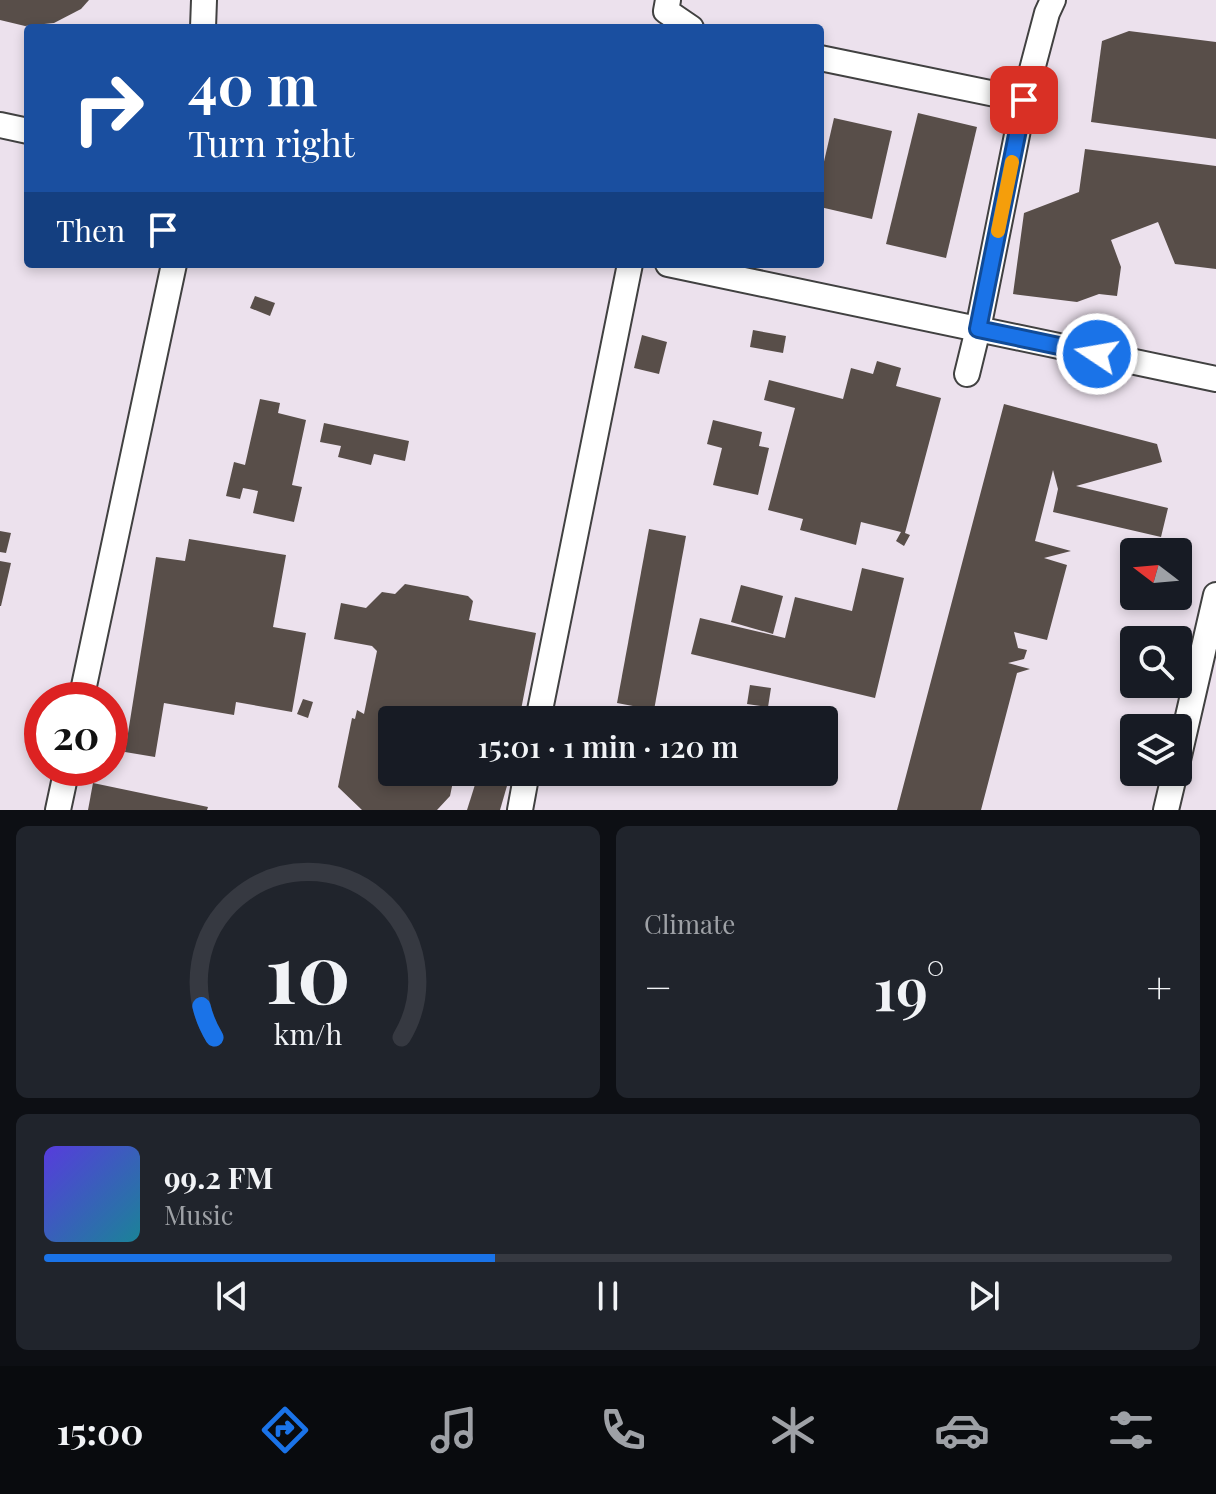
<!DOCTYPE html>
<html lang="en">
<head>
<meta charset="utf-8">
<style>
  body { margin:0; font-family:"Playfair Display",serif; background:#20242c; color:#f1f3f6; height:100vh; display:flex; flex-direction:column; font-size:30px; white-space:nowrap }
  * { box-sizing:border-box; margin:0 }
  p { font-size:26px; color:#9ea1a6 }
  .icon { flex:none; width:44px; height:44px; fill:none; stroke:currentColor; stroke-width:2; stroke-linecap:round; stroke-linejoin:round }
  .map { position:relative; height:810px; overflow:hidden }
  .side { display:flex; flex-direction:column; gap:16px; padding:16px; background:#0d0f14; flex:1 }
  .side>* { flex:none }
  .top-card { position:absolute; left:24px; top:24px; width:800px; height:244px; border-radius:8px; box-shadow:0 4px 12px #0003; background:#1a4fa0; color:#fff; overflow:hidden }
  .needle { width:52px; rotate:286deg }
  .fabs { position:absolute; left:1120px; top:538px; display:grid; gap:16px }
  .fabs a { display:grid; place-items:center; width:72px; height:72px; border-radius:8px; background:#171b24; box-shadow:0 4px 12px #0003; font-size:40px }
  .speed { position:absolute; left:24px; top:682px; display:flex; gap:16px; font-size:40px; font-weight:700; text-align:center }
  .speed>* { display:grid; place-content:center; width:104px; height:104px; border-radius:50%; background:#171b24; box-shadow:0 4px 12px #0003; line-height:1 }
  .speed .limit { border:12px solid #d22; background:#fff; color:#111 }
  .pin { position:absolute; display:grid; place-items:center; width:68px; height:68px; color:#fff; margin:-34px; border-radius:16px; box-shadow:0 4px 12px #0006 }
  .me { position:absolute; width:88px; margin:-44px; rotate:282deg; stroke-linejoin:round; filter:drop-shadow(0 0 6px #0008) }
  .turn { display:flex; align-items:center; gap:28px; height:168px; padding:0 32px; font-size:36px }
  .turn .icon { width:104px; height:104px; stroke-width:2.5 }
  .turn b { display:block; font-size:56px; line-height:68px }
  .then { display:flex; align-items:center; height:76px; padding:0 32px; background:#0003; gap:16px; font-size:30px }
  .big { font-size:60px; font-weight:600; line-height:1.1 }
  .side .tile { flex:1; display:flex; flex-direction:column; justify-content:center; gap:12px; min-width:0; padding:0 28px; border-radius:12px; background:#20242c }
  .side .dial { align-items:center; gap:0 }
  .dial svg { height:208px; overflow:visible; fill:none; stroke:#363941; stroke-width:7; stroke-linecap:round; text-anchor:middle }
  .dial text { fill:#f1f3f6; stroke:none }
  .song { display:flex; align-items:center; gap:24px }
  .cover { width:96px; height:96px; border-radius:12px; background:linear-gradient(135deg,hsl(250 70% 55%),hsl(190 70% 35%)) }
  .played { height:8px; border-radius:4px; background:linear-gradient(90deg,#1a73e8 40%,#363941 40%) }
  .keys { display:flex; justify-content:space-around; direction:ltr }
  .heat { display:flex; justify-content:space-between; align-items:center; font-size:44px; direction:ltr }
  .side .tiles { flex:1; display:grid; gap:16px; grid-template-columns:1fr 1fr }
  .tile:last-child { grid-column:span 2 }
  .trip { position:absolute; left:378px; top:706px; width:460px; height:80px; border-radius:8px; background:#171b24; box-shadow:0 4px 12px #0003; font-weight:600; line-height:80px; text-align:center }
  .dock { display:flex; height:128px; justify-content:space-around; align-items:center; background:#090b0e; color:#9ea1a6 }
  .dock .icon { width:56px; height:56px }
  .dock .on { color:#1a73e8 }
  .dock b { font-size:36px; color:#f1f3f6 }
  .map>svg:first-child { display:block }
  .industrial { fill:#ece1ed; fill-rule:evenodd }
  .building { fill:#584e49 }
  .lines { fill:none; stroke-linecap:round; stroke-linejoin:round }
  .minor-casing { stroke:#414141; stroke-width:28 }
  .minor { stroke:#fff; stroke-width:24 }
  .route-casing { stroke:#114b97; stroke-width:20 }
  .route { stroke:#1a73e8; stroke-width:14 }
  .slow { stroke:#f59e0b; stroke-width:14 }
</style>
</head>
<body>
<div class="map">
<svg width="1216" height="810" viewBox="0 0 1216 810">
  <rect width="100%" height="100%" fill="#fffcee"/>
  <path class="industrial" d="M0,0h1216v810h-1216zM28,28h792v236h-792zM1134,552h44v44h-44zM1134,640h44v44h-44zM42,700h68v68h-68zM392,720h432v52h-432zM1134,728h44v44h-44z"/>
  <g class="building">
    <polygon points="0,0 89,0 81,9 54,23 25,26 0,20"/>
    <polygon points="1129,31 1216,42 1216,139 1091,122 1102,41"/>
    <polygon points="918,113 977,127 946,258 886,244"/>
    <polygon points="834,118 892,131 872,219 820,207 820,179"/>
    <polygon points="1085,149 1216,166 1216,269 1175,264 1158,222 1111,240 1121,267 1117,296 1099,294 1077,302 1013,294 1024,213 1079,192"/>
    <polygon points="255,296 275,303 270,316 250,308"/>
    <polygon points="753,330 786,336 783,353 750,347"/>
    <polygon points="642,335 667,342 659,374 634,368"/>
    <polygon points="877,361 901,368 896,386 941,398 905,533 910,535 904,546 896,541 901,532 861,522 856,545 800,530 803,519 768,510 795,408 764,400 769,380 843,399 851,368 873,374"/>
    <polygon points="260,399 280,403 278,413 306,420 292,485 302,487 294,522 253,513 258,491 243,488 240,499 226,496 234,462 245,465"/>
    <polygon points="1004,404 1157,444 1162,462 1076,486 1168,508 1161,537 1053,512 1058,489 1053,470 1035,541 1071,551 1044,558 1067,565 1047,640 1014,632 1018,648 1027,650 1024,659 1008,663 1030,669 1017,673 981,810 897,810"/>
    <polygon points="713,420 762,432 759,446 769,448 758,495 713,485 722,448 707,444"/>
    <polygon points="324,423 409,441 405,461 374,454 371,465 338,457 341,446 320,442"/>
    <polygon points="649,529 686,536 654,710 617,703"/>
    <polygon points="0,531 11,533 6,553 0,552"/>
    <polygon points="189,539 286,555 273,627 306,633 292,712 236,702 234,715 164,703 155,757 125,752 156,557 185,561"/>
    <polygon points="0,561 11,563 1,606 0,606"/>
    <polygon points="862,568 904,578 875,698 691,654 700,618 785,638 795,597 852,611"/>
    <polygon points="405,584 468,596 473,601 469,620 536,633 519,720 483,720 432,710 427,716 421,710 419,720 392,720 392,772 455,772 450,796 437,810 362,810 338,787 352,718 355,719 357,710 364,714 377,651 372,646 334,639 341,603 366,608 382,592 395,594"/>
    <polygon points="741,585 783,596 773,634 731,622"/>
    <polygon points="750,685 771,688 768,707 747,704"/>
    <polygon points="303,699 313,702 308,718 297,714"/>
    <polygon points="479,772 511,772 500,810 467,810"/>
    <polygon points="93,783 208,807 207,810 88,810"/>
  </g>
  <g class="lines">
    <defs>
      <g id="minor">
        <polyline points="668,0 666,11 691,28"/>
        <polyline points="203,28 204,0"/>
        <polyline points="820,58 1024,100"/>
        <polyline points="0,125 28,131"/>
        <polyline points="668,264 1216,379"/>
        <polyline points="967,374 978,329 1024,100 1047,13 1053,0"/>
        <polyline points="81,700 174,264"/>
        <polyline points="538,720 630,264"/>
        <polyline points="1178,760 1216,595"/>
        <polyline points="58,810 67,768"/>
        <polyline points="520,810 527,772"/>
        <polyline points="1166,810 1175,772"/>
      </g>
    </defs>
    <use href="#minor" class="minor-casing"/>
    <use href="#minor" class="minor"/>
  </g>
  <g class="lines">
    <defs>
      <polyline id="route" points="1024,100 978,329 1097,354"/>
    </defs>
    <use href="#route" class="route-casing"/>
    <use href="#route" class="route"/>
    <polyline class="slow" points="998,231 1012,162"/>
  </g>
</svg>
<div class="fabs">
<a><svg class="needle" viewBox="-14 -14 28 28"><path d="M0-13l5 13h-10z" fill="#e53935"/><path d="M0 13l5-13h-10z" fill="#9ea1a6"/></svg></a>
<a><svg class="icon" aria-label="search" viewBox="0 0 24 24"><circle cx="10" cy="10" r="6"/><path d="M15 15l6 6"/></svg></a>
<a><svg class="icon" aria-label="layers" viewBox="0 0 24 24"><path d="M12 4l9 5-9 5-9-5zM3 14l9 5 9-5"/></svg></a>
</div>
<div class="speed"><div class="limit">20</div></div>
<div class="pin" style="left:1024px;top:100px;background:#d93025"><svg class="icon" aria-label="arrive" viewBox="0 0 24 24"><path d="M6 21V4h12l-3 4 3 4H6"/></svg></div>
<svg class="me" style="left:1097px;top:354px" viewBox="-20 -20 40 40"><circle r="17" fill="#1a73e8" stroke="#fff" stroke-width="3"/><path d="M0-11L8 9 0 5-8 9z" fill="#fff"/></svg>
<div class="trip">15:01 · 1 min · 120 m</div>
<div class="top-card">
<div class="turn"><svg class="icon" aria-label="right" viewBox="0 0 24 24"><path d="M7 20v-9h11M14 6l5 5-5 5"/></svg><div><b>40 m</b>Turn right</div></div>
<div class="then">Then<svg class="icon" aria-label="arrive" viewBox="0 0 24 24"><path d="M6 21V4h12l-3 4 3 4H6"/></svg></div>
</div>
</div>
<section class="side">
<div class="tiles">
<div class="tile dial"><svg viewBox="0 0 100 80">
<path d="M14 69A42 42 0 1 1 86 69"/>
<path d="M14 69A42 42 0 0 1 9 57" stroke="#1a73e8"/>
<text x="50" y="56" font-size="32" font-weight="700">10</text>
<text x="50" y="72" font-size="11">km/h</text>
</svg></div>
<div class="tile"><p>Climate</p>
<div class="heat"><a>−</a><b class="big">19°</b><a>+</a></div>
</div>
<div class="tile">
<div class="song"><i class="cover"></i><div><b>99.2 FM</b><p>Music</p></div></div>
<div class="played"></div>
<div class="keys"><svg class="icon" aria-label="previous" viewBox="0 0 24 24"><path d="M18 5L8 12l10 7zM5 5v14"/></svg><svg class="icon" aria-label="pause" viewBox="0 0 24 24"><path d="M8 5v14M16 5v14"/></svg><svg class="icon" aria-label="next" viewBox="0 0 24 24"><path d="M6 5l10 7-10 7zM19 5v14"/></svg></div>
</div>
</div>
</section>
<nav class="dock">
<b>15:00</b>
<svg class="icon on" aria-label="directions" viewBox="0 0 24 24"><path d="M12 3l9 9-9 9-9-9zM9 14v-3h6M13 9l2 2-2 2"/></svg>
<svg class="icon" aria-label="music" viewBox="0 0 24 24"><path d="M9 18V5l10-2v13"/><circle cx="6" cy="18" r="3"/><circle cx="16" cy="16" r="3"/></svg>
<svg class="icon" aria-label="phone" viewBox="0 0 24 24"><path d="M5 4h4l2 5-3 2q2 4 5 5l2-3 5 2v4C11 20 4 13 5 4z"/></svg>
<svg class="icon" aria-label="climate" viewBox="0 0 24 24"><path d="M12 3v18M4 7l16 10M4 17L20 7"/></svg>
<svg class="icon" aria-label="car" viewBox="0 0 24 24"><path d="M5 17H2v-5l4-1 3-4h7l3 4 3 1v5h-3M9 17h6M6 11h13"/><circle cx="7" cy="17" r="2"/><circle cx="17" cy="17" r="2"/></svg>
<svg class="icon" aria-label="filters" viewBox="0 0 24 24"><path d="M4 7h16M4 17h16"/><circle cx="9" cy="7" r="2"/><circle cx="15" cy="17" r="2"/></svg>
</nav>
</body>
</html>
